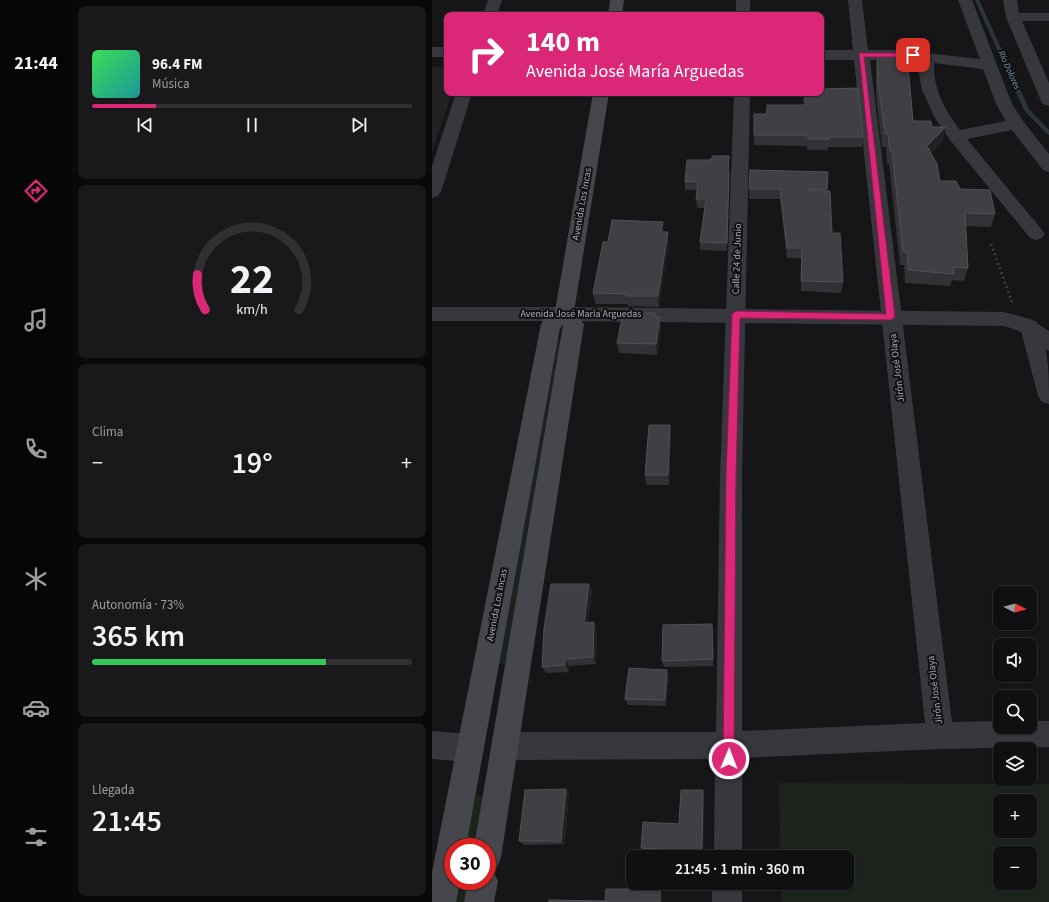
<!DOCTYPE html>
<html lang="es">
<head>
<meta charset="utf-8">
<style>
  body { margin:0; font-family:"Source Sans 3",sans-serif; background:#19191b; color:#f1f3f6; height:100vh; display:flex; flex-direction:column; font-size:15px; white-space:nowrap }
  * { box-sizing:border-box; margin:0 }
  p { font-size:13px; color:#9c9d9f }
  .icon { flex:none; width:22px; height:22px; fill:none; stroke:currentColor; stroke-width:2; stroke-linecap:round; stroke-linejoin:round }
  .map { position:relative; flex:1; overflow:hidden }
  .drawer { display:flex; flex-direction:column; gap:6px; padding:6px; background:#09090a; width:360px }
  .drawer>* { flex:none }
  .top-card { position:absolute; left:12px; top:12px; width:380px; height:84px; border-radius:8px; box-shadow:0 1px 3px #0004,0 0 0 1px #303032; background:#db2777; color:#fff; overflow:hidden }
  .needle { width:26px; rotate:96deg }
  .fabs { position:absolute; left:561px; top:586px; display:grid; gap:8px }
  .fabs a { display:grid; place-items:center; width:44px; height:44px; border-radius:8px; background:#101012; box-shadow:0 1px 3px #0004,0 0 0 1px #303032; font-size:20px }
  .speed { position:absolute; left:12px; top:838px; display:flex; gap:8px; font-size:20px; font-weight:700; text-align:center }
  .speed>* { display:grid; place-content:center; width:52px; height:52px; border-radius:50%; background:#101012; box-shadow:0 1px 3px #0004,0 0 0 1px #303032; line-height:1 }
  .speed .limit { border:6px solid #d22; background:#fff; color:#111 }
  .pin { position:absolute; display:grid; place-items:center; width:34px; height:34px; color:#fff; margin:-17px; border-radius:8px; box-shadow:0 2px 6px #0006 }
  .me { position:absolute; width:44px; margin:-22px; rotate:1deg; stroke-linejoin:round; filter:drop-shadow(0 0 3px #0008) }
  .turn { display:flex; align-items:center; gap:14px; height:84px; padding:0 16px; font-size:18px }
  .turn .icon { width:52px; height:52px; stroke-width:2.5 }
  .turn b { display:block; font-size:28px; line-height:34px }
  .big { font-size:30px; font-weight:600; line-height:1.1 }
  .drawer .card { flex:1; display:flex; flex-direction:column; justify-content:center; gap:6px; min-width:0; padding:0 14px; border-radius:8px; background:#19191b }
  .drawer .dial { align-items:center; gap:0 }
  .dial svg { height:104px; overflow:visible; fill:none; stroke:#303032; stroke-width:7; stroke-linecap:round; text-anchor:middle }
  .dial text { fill:#f1f3f6; stroke:none }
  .song { display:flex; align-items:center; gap:12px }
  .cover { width:48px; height:48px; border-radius:6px; background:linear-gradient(135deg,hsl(130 70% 55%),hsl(180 70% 35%)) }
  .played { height:4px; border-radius:2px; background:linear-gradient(90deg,#db2777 20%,#303032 20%) }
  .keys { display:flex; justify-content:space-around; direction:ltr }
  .heat { display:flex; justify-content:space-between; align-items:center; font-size:22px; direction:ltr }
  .charge { height:6px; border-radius:3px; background:linear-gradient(90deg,#34c759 73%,#303032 0) }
  .trip { position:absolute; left:194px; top:850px; width:228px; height:40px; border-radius:8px; background:#101012; box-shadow:0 1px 3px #0004,0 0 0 1px #303032; font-weight:600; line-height:40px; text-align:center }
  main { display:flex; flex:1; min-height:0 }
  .tab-bar { display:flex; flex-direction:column; width:72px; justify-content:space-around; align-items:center; background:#060607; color:#9c9d9f }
  .tab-bar .icon { width:28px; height:28px }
  .tab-bar .current { color:#db2777 }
  .tab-bar b { font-size:18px; color:#f1f3f6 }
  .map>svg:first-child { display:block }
  .built { fill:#222225 }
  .green { fill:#1c231d; fill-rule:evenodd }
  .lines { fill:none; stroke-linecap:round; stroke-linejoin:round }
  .stream { fill:#2c353c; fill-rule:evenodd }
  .path { stroke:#3d3f44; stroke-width:2.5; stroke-dasharray:2 3; stroke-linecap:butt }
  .minor { fill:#37383d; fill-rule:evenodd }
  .tertiary { fill:#37383d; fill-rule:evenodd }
  .secondary { fill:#45474d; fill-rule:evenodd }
  .wall { fill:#323236 }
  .shaded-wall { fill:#212124 }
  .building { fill:#3f3f44; stroke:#4f5156 }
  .route { fill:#db2777; stroke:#8e194d }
  .labels { text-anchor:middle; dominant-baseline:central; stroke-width:4; stroke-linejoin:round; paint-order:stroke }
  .far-water-label { font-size:9px; font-style:italic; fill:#7f9bb3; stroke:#111113 }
  .street-label { font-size:10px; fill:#a8adb8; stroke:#111113 }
</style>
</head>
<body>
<main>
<nav class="tab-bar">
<b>21:44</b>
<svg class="icon current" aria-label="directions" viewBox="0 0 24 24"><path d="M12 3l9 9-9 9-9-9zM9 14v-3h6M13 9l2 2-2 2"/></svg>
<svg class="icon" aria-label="music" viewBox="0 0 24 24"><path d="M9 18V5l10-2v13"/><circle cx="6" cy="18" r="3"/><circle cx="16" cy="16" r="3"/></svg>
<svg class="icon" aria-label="phone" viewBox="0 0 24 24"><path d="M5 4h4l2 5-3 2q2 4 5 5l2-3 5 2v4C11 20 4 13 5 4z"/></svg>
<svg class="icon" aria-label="climate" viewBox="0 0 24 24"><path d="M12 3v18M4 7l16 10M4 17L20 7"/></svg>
<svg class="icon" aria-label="car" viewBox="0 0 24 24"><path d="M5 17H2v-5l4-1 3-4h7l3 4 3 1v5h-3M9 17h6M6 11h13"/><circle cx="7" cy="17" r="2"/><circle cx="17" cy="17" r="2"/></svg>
<svg class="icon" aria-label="filters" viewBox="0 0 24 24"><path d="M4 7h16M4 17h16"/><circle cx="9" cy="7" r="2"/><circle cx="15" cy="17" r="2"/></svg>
</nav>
<section class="drawer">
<div class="card">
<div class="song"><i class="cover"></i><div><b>96.4 FM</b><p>Música</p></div></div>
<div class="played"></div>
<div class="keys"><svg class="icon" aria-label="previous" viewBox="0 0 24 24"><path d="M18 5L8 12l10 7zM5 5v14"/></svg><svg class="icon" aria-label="pause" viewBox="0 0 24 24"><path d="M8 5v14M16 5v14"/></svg><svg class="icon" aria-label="next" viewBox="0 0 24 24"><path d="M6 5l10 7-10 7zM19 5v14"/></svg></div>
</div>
<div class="card dial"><svg viewBox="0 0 100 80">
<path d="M14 69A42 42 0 1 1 86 69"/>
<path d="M14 69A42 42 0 0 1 8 42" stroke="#db2777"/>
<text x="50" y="56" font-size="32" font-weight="700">22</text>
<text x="50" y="72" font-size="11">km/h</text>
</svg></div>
<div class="card"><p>Clima</p>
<div class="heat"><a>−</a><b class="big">19°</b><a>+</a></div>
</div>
<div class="card"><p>Autonomía · 73%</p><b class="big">365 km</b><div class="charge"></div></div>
<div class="card"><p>Llegada</p><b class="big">21:45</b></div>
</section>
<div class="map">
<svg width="617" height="902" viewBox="0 0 617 902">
  <rect width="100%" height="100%" fill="#161618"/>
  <polygon class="built" points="0,67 15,68 15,93 20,93 0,152"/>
  <g class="green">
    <polygon points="123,340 132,340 76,664 64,663"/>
    <path d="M347,783l270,1v118h-268v-19h66v-26h-67zM568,801h30v30h-30zM568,853h30v30h-30z"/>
    <polygon points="41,795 52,796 43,847 32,847"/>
    <polygon points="26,881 37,881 33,902 22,902"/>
  </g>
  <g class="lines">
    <polygon class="stream" points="543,0 547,0 597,109 617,130 617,135 615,134 592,110"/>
    <polyline class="path" points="559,244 580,302"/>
    <g class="minor">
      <polygon points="56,0 70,0 65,15 51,15"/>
      <rect x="304" y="0" width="14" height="15"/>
      <path d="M416,0h14l6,50h45l5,2 3,3 5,-2 54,6 -22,-59h14l40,104 11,17 26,33v18l-6,-2 -31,-40 -45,9 75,91 3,4 -3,4 -6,2 -6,-2 -80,-98 -15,-22 -13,-28 -4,-20v-12l-48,2 82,662 48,-1v6h30v-6h19v26l-109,2 -198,9v99h-28l1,-98 -210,1 -10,-4 -4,-10 4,-10 10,-4h211l4,-256 14,-383h16l-8,383v255l183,-8 -71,-663h-33v-10h32zM502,63l49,6 13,35 10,17 -46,9c-15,-20 -27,-41 -26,-67z"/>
      <polygon points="571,0 585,0 587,13 617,13 617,21 590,21 617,83 617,106 611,104 609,101 574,17"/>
      <polygon points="24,93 40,93 9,192 6,196 0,198 0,166"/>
      <polygon points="0,307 132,307 139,309 142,314 139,319 132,321 0,321"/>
      <path d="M598,319l7,3c12,25 12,54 12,82l-7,-2 -4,-6 -18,-69 3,-5z"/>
      <polygon points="0,731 38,734 48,738 52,748 48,758 38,762 0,759"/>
      <rect x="280" y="883" width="30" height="19"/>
    </g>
    <g class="tertiary">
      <rect x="0" y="47" width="15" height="10"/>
      <path d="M132,307l440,5 26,7 19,12v20c-8,-3 -12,-8 -18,-13 -8,-6 -17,-9 -27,-12l-440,-5 -7,-2 -3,-5 3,-5z"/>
    </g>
    <g class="secondary">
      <polygon points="178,0 192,0 190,15 176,15"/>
      <polygon points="161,93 177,93 142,312 152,324 69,857 65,867 59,870 61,871 66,881 62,902 32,902 36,881 55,881 55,847 42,847 131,325 128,328 34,847 21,847 21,881 28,881 24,902 0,902 0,872 109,324 112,319 123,311"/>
    </g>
  </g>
  <g class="wall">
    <polygon points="445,54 481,121 500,127 511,141 499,153 508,181 528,189 563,214 559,227 534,226 536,268 532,281 520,280 518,286 473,283 472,265 468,265 457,164 455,164 454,147 450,147 444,96 444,67"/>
    <polygon points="372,93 389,93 431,137 430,147 396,147 395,150 375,150 375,146 322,145 322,114 334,114 335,105 372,105 371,99"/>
    <polygon points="297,156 297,180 295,251 268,250 268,242 273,208 265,208 264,199 265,190 253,190 253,182"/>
    <polygon points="318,170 396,172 395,191 400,233 411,282 409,293 369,291 369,258 355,258 348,199 317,199"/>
    <polygon points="232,232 237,243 227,307 196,306 196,304 163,304 161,293 176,242"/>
    <polygon points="224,317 229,328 225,355 187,353 185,343"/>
    <polygon points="238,425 239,435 237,485 214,485 213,475"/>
    <polygon points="157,584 160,592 156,623 162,622 165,630 164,664 137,666 137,672 114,673 110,667"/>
    <polygon points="281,631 281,666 232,667 230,661"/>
    <polygon points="235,670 237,676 234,706 196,705 193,699"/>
    <polygon points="134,789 137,793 133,844 92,845 87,841"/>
    <polygon points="271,790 272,794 271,850 275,853 275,857 229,857 230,852 211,851 209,848 247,824"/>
    <polygon points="229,883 275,883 275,890 230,891 228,889"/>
  </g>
  <g class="shaded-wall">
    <polygon points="514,127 511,141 493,159 495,146"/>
    <polygon points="297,156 297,165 296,180 296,172"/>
    <polygon points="297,172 297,180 295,251 295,243"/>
    <polygon points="231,222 232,233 229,232"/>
    <polygon points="236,232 237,243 227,307 226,296"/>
    <polygon points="228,317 229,328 225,355 224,344"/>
    <polygon points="238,425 239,435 237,485 236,475"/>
    <polygon points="157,584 160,592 155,630 152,623"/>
    <polygon points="162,622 165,630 164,664 161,657"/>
    <polygon points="280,624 281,631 281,666 281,659"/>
    <polygon points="133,659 137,666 137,672 133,665"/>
    <polygon points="235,670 237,676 234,706 233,700"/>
    <polygon points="134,789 137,793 133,844 129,841"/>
    <polygon points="271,790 272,794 271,853 270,850"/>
    <polygon points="228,889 230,891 230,902 228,902"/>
  </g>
  <g class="building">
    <polygon points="445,54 475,55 481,121 499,121 500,127 514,127 495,146 505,164 508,181 524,181 528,189 558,190 563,214 533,213 536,268 521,267 522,274 476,270 475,252 471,252 460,151 458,151 456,134 453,134 446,83"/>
    <polygon points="426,88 431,137 397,137 397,139 376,139 376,135 322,135 322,114 335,114 335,105 374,105 373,93 389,93 389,89"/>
    <polygon points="281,156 297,156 296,172 297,172 295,243 268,242 274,199 264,199 266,181 253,182 255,160 278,160"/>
    <polygon points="318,170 396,172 395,189 377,189 377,190 398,191 400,233 408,233 411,282 369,281 370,248 355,248 348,189 317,189"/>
    <polygon points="180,220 231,222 229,232 236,232 226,296 194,296 195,294 161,293 171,242 176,242"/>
    <polygon points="191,313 223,313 222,317 228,317 224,344 185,343"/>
    <polygon points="217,425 238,425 236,475 213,475"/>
    <polygon points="119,584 157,584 152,623 162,622 161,657 133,659 133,665 110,667 112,628"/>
    <polygon points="280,624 281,659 230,661 231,625"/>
    <polygon points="197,668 235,670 233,700 193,699"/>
    <polygon points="134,789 129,841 87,841 93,790"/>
    <polygon points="249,790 271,790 270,850 274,850 274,857 229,857 230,849 209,848 211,822 247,824"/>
    <polygon points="229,883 274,883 274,888 228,889"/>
    <polygon points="174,889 228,889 228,902 117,902 117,900 173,901"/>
  </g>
  <polygon class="route" points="427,53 481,53 485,55 481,57 432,57 463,317 459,320 308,318 304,476 302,759 301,763 297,765 293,763 291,759 294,476 300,314 304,311 454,314"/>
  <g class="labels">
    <g class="far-water-label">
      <text transform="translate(577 70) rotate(66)">Río Dolores</text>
    </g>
    <g class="street-label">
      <text transform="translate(150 204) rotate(-80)">Avenida Los Incas</text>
      <text transform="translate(305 259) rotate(-88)">Calle 24 de Junio</text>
      <text x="149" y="314">Avenida José María Arguedas</text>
      <text transform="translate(465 368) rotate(-97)">Jirón José Olaya</text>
      <text transform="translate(65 605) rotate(-79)">Avenida Los Incas</text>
      <text transform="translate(503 690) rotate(-97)">Jirón José Olaya</text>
    </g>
  </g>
</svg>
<div class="fabs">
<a><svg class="needle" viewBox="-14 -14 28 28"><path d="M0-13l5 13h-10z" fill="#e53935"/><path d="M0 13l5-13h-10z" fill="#9c9d9f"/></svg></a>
<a><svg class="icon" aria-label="sound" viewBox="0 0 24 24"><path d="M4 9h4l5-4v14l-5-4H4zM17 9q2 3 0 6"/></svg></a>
<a><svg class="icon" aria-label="search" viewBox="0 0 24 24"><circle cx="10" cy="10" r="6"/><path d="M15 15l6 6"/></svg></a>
<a><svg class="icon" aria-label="layers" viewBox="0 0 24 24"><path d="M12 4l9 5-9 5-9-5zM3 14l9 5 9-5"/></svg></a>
<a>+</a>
<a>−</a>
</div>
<div class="speed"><div class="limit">30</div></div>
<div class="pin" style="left:481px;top:55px;background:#d93025"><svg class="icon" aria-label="arrive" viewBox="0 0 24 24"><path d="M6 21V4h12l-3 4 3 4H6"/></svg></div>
<svg class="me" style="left:297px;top:759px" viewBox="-20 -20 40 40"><circle r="17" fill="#db2777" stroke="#fff" stroke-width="3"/><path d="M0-11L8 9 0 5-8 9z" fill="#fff"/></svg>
<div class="trip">21:45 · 1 min · 360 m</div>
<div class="top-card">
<div class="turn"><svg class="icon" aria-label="right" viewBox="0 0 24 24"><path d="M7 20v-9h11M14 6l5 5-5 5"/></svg><div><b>140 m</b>Avenida José María Arguedas</div></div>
</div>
</div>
</main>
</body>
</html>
